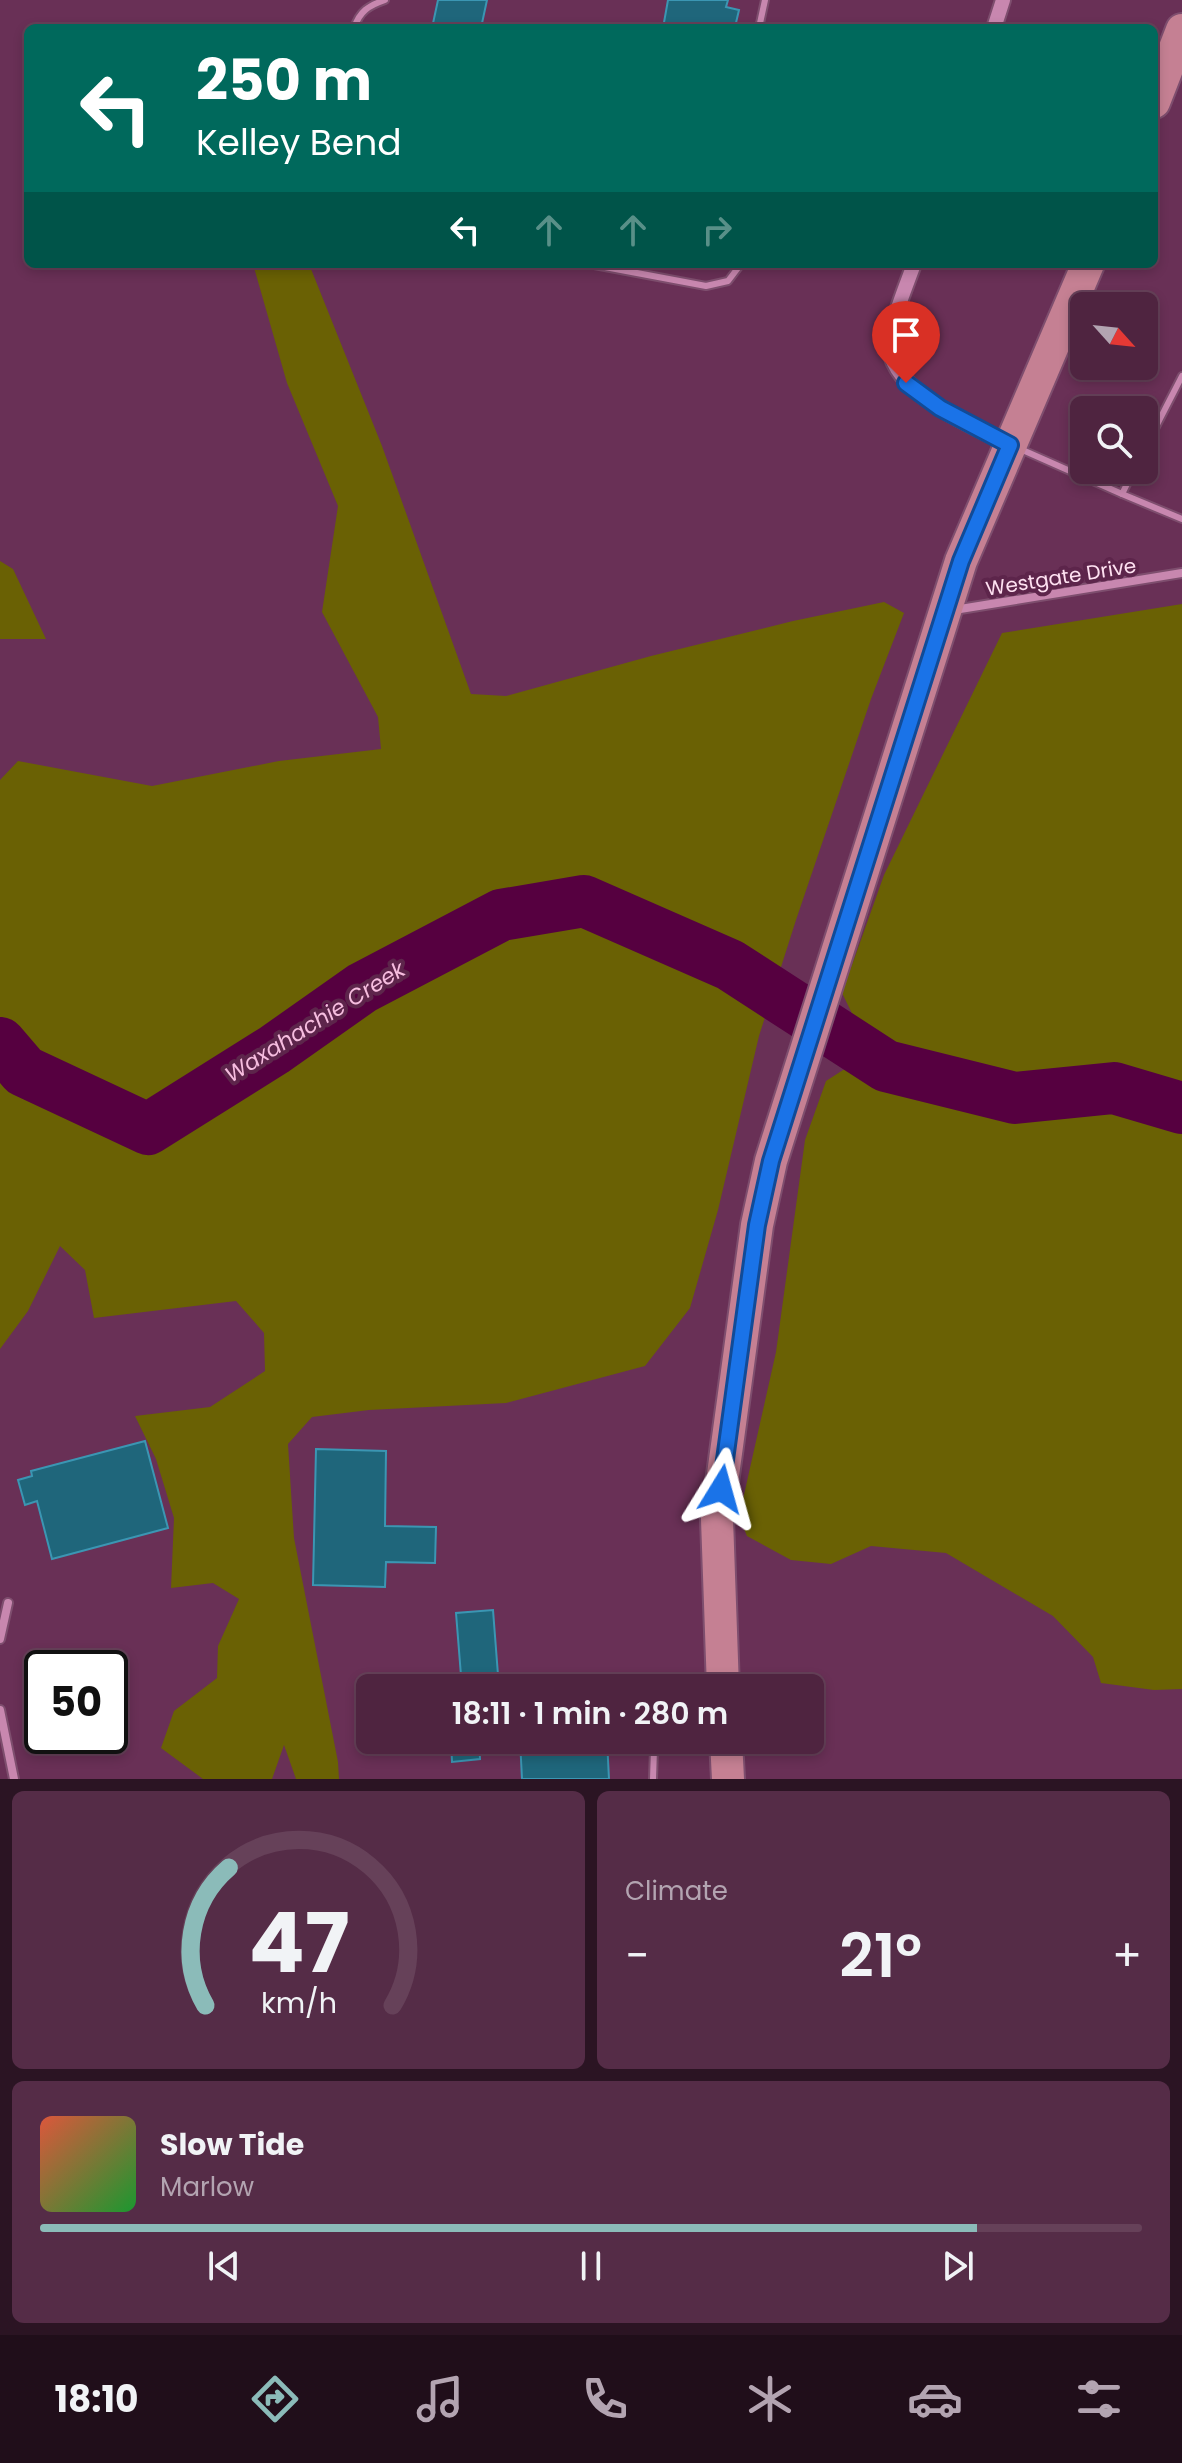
<!DOCTYPE html>
<html lang="en">
<head>
<meta charset="utf-8">
<style>
  body { margin:0; font-family:Poppins,sans-serif; background:#552c47; color:#f1f3f6; height:100vh; display:flex; flex-direction:column; font-size:30px; white-space:nowrap }
  * { box-sizing:border-box; margin:0 }
  p { font-size:26px; color:#b3a4b1 }
  .icon { flex:none; width:44px; height:44px; fill:none; stroke:currentColor; stroke-width:2; stroke-linecap:round; stroke-linejoin:round }
  .map { position:relative; height:1779px; overflow:hidden }
  .side { display:flex; flex-direction:column; gap:12px; padding:12px; background:#2b1423; flex:1 }
  .side>* { flex:none }
  .hud { position:absolute; left:24px; top:24px; width:1134px; height:244px; border-radius:12px; box-shadow:0 4px 12px #0003,0 0 0 2px #664159; background:#00695c; color:#fff; overflow:hidden }
  .needle { width:52px; rotate:117deg }
  .fabs { position:absolute; left:1070px; top:292px; display:grid; gap:16px }
  .fabs a { display:grid; place-items:center; width:88px; height:88px; border-radius:12px; background:#4f2440; box-shadow:0 4px 12px #0003,0 0 0 2px #664159; font-size:40px }
  .speed { position:absolute; left:24px; top:1650px; display:flex; gap:16px; font-size:40px; font-weight:700; text-align:center }
  .speed>* { display:grid; place-content:center; width:104px; height:104px; border-radius:50%; background:#4f2440; box-shadow:0 4px 12px #0003,0 0 0 2px #664159; line-height:1 }
  .speed .limit { border:4px solid #111; border-radius:12px; background:#fff; color:#111 }
  .pin { position:absolute; display:grid; place-items:center; width:68px; height:68px; color:#fff; margin:-82px -34px; border-radius:50% 50% 50% 0; rotate:-45deg; box-shadow:0 0 8px #0007 }
  .pin .icon { rotate:45deg }
  .me { position:absolute; width:88px; margin:-44px; rotate:8deg; stroke-linejoin:round; filter:drop-shadow(0 0 6px #0008) }
  .turn { display:flex; align-items:center; gap:28px; height:168px; padding:0 40px; font-size:36px }
  .turn .icon { width:104px; height:104px; stroke-width:2.5 }
  .turn b { display:block; font-size:56px; line-height:68px }
  .lanes { display:flex; align-items:center; height:76px; padding:0 40px; background:#0003; justify-content:center; gap:40px; direction:ltr }
  .lanes .off { opacity:.35 }
  .big { font-size:60px; font-weight:600; line-height:1.1 }
  .side .card { flex:1; display:flex; flex-direction:column; justify-content:center; gap:12px; min-width:0; padding:0 28px; border-radius:12px; background:#552c47 }
  .side .dial { align-items:center; gap:0 }
  .dial svg { height:208px; overflow:visible; fill:none; stroke:#664159; stroke-width:7; stroke-linecap:round; text-anchor:middle }
  .dial text { fill:#f1f3f6; stroke:none }
  .song { display:flex; align-items:center; gap:24px }
  .cover { width:96px; height:96px; border-radius:12px; background:linear-gradient(135deg,hsl(10 70% 55%),hsl(130 70% 35%)) }
  .played { height:8px; border-radius:4px; background:linear-gradient(90deg,#8bbbb9 85%,#664159 85%) }
  .keys { display:flex; justify-content:space-around; direction:ltr }
  .heat { display:flex; justify-content:space-between; align-items:center; font-size:44px; direction:ltr }
  .side .tiles { flex:1; display:grid; gap:12px; grid-template-columns:1fr 1fr }
  .card:last-child { grid-column:span 2 }
  .trip { position:absolute; left:356px; top:1674px; width:468px; height:80px; border-radius:12px; background:#4f2440; box-shadow:0 4px 12px #0003,0 0 0 2px #664159; font-weight:600; line-height:80px; text-align:center }
  .tabs { display:flex; height:128px; justify-content:space-around; align-items:center; background:#200e1a; color:#b3a4b1 }
  .tabs .icon { width:56px; height:56px }
  .tabs .current { color:#8bbbb9 }
  .tabs b { font-size:36px; color:#f1f3f6 }
  .map>svg:first-child { display:block }
  .green { fill:#6a6104 }
  .lines { fill:none; stroke-linecap:round; stroke-linejoin:round }
  .river { stroke:#560040; stroke-width:52 }
  .building { fill:#1f667b; stroke:#3b96b3; stroke-width:2 }
  .service-casing { stroke:#7e4e6e; stroke-width:10 }
  .minor-casing { stroke:#7e4e6e; stroke-width:12 }
  .tertiary-casing { stroke:#7e4e6e; stroke-width:18 }
  .secondary-casing { stroke:#7e4e6e; stroke-width:36 }
  .service { stroke:#c887af; stroke-width:6 }
  .minor { stroke:#c887af; stroke-width:8 }
  .tertiary { stroke:#c887af; stroke-width:14 }
  .secondary { stroke:#c58093; stroke-width:32 }
  .route-casing { stroke:#114b97; stroke-width:20 }
  .route { stroke:#1a73e8; stroke-width:14 }
  .labels { text-anchor:middle; dominant-baseline:central; stroke-width:8; stroke-linejoin:round; paint-order:stroke }
  .street-label { font-size:20px; fill:#fee1f1; stroke:#5d254b }
  .water-label { font-size:22px; font-style:italic; fill:#f6bddf; stroke:#5d254b }
</style>
</head>
<body>
<div class="map">
<svg width="1182" height="1779" viewBox="0 0 1182 1779">
  <rect width="100%" height="100%" fill="#693056"/>
  <g class="green">
    <polygon points="253,264 309,264 382,446 471,694 506,696 651,656 793,621 884,602 904,613 871,699 796,920 759,1036 718,1210 690,1308 645,1366 506,1403 369,1410 312,1417 288,1444 294,1538 338,1762 339,1779 296,1779 284,1745 272,1779 203,1779 161,1748 174,1711 217,1678 218,1646 239,1599 213,1583 171,1588 174,1518 156,1459 135,1416 210,1407 265,1371 264,1333 236,1301 94,1318 85,1270 60,1246 28,1311 0,1349 0,780 18,761 152,786 279,761 381,749 378,717 322,612 338,506 287,383"/>
    <polygon points="0,561 13,569 46,639 0,639"/>
    <polygon points="1182,604 1182,1689 1154,1690 1101,1683 1093,1657 1053,1616 946,1553 871,1546 831,1564 791,1560 747,1536 739,1517 776,1352 805,1140 826,1081 871,1052 842,993 884,875 1002,633"/>
  </g>
  <g class="lines">
    <polyline class="river" points="0,1043 24,1071 148,1129 274,1050 362,988 501,915 584,901 730,965 886,1066 1015,1098 1114,1088 1182,1108"/>
  </g>
  <g class="building">
    <polygon points="438,0 487,0 481,28 432,28"/>
    <polygon points="668,0 728,0 726,7 739,10 735,27 722,24 721,28 663,28"/>
    <polygon points="145,1441 168,1528 52,1559 37,1501 25,1505 18,1480 32,1476 31,1471"/>
    <polygon points="316,1449 386,1451 385,1526 436,1527 435,1563 386,1562 385,1587 313,1585"/>
    <polygon points="493,1610 499,1688 462,1688 456,1613"/>
    <polygon points="451,1740 479,1740 480,1759 452,1762"/>
    <polygon points="520,1740 607,1740 609,1779 522,1779"/>
  </g>
  <g class="lines">
    <defs>
      <g id="service">
        <path d="M354,28c6,-17 14,-22 31,-28"/>
        <polyline points="759,28 765,0"/>
        <polyline points="589,264 706,286 728,281 741,264"/>
        <polyline points="1018,448 1122,494 1134,470"/>
        <polyline points="1144,450 1182,376"/>
        <polyline points="1122,494 1182,519"/>
        <polyline points="653,1779 654,1749 663,1740"/>
      </g>
      <g id="minor">
        <polyline points="954,610 1182,573"/>
        <polyline points="0,1639 8,1603"/>
        <polyline points="0,1710 14,1779"/>
      </g>
      <g id="tertiary">
        <polyline points="994,28 1003,0"/>
        <path d="M914,264c-6,17 -24,61 -25,77 -1,51 83,84 121,104"/>
      </g>
      <g id="secondary">
        <polyline points="1154,102 1182,30"/>
        <polyline points="723,1688 717,1519 757,1225 771,1161 961,561 1088,264"/>
        <polyline points="726,1740 728,1779"/>
      </g>
    </defs>
    <use href="#service" class="service-casing"/>
    <use href="#minor" class="minor-casing"/>
    <use href="#tertiary" class="tertiary-casing"/>
    <use href="#secondary" class="secondary-casing"/>
    <use href="#service" class="service"/>
    <use href="#minor" class="minor"/>
    <use href="#tertiary" class="tertiary"/>
    <use href="#secondary" class="secondary"/>
  </g>
  <g class="lines">
    <defs>
      <polyline id="route" points="721,1489 757,1225 771,1161 961,561 1010,445 940,408 906,383"/>
    </defs>
    <use href="#route" class="route-casing"/>
    <use href="#route" class="route"/>
  </g>
  <g class="labels">
    <g class="street-label">
      <text transform="translate(1061 577) rotate(-9)">Westgate Drive</text>
    </g>
    <g class="water-label">
      <text transform="translate(315 1022) rotate(-32)">Waxahachie Creek</text>
    </g>
  </g>
</svg>
<div class="fabs">
<a><svg class="needle" viewBox="-14 -14 28 28"><path d="M0-13l5 13h-10z" fill="#e53935"/><path d="M0 13l5-13h-10z" fill="#b3a4b1"/></svg></a>
<a><svg class="icon" aria-label="search" viewBox="0 0 24 24"><circle cx="10" cy="10" r="6"/><path d="M15 15l6 6"/></svg></a>
</div>
<div class="speed"><div class="limit">50</div></div>
<div class="pin" style="left:906px;top:383px;background:#d93025"><svg class="icon" aria-label="arrive" viewBox="0 0 24 24"><path d="M6 21V4h12l-3 4 3 4H6"/></svg></div>
<svg class="me" style="left:721px;top:1489px" viewBox="-20 -20 40 40"><path d="M0-17L14 15 0 8-14 15z" fill="#1a73e8" stroke="#fff" stroke-width="4"/></svg>
<div class="trip">18:11 · 1 min · 280 m</div>
<div class="hud">
<div class="turn"><svg class="icon" aria-label="left" viewBox="0 0 24 24"><path d="M17 20v-9H6M10 6l-5 5 5 5"/></svg><div><b>250 m</b>Kelley Bend</div></div>
<div class="lanes"><svg class="icon" aria-label="left" viewBox="0 0 24 24"><path d="M17 20v-9H6M10 6l-5 5 5 5"/></svg><svg class="icon off" aria-label="ahead" viewBox="0 0 24 24"><path d="M12 20V5M6 11l6-6 6 6"/></svg><svg class="icon off" aria-label="ahead" viewBox="0 0 24 24"><path d="M12 20V5M6 11l6-6 6 6"/></svg><svg class="icon off" aria-label="right" viewBox="0 0 24 24"><path d="M7 20v-9h11M14 6l5 5-5 5"/></svg></div>
</div>
</div>
<section class="side">
<div class="tiles">
<div class="card dial"><svg viewBox="0 0 100 80">
<path d="M14 69A42 42 0 1 1 86 69"/>
<path d="M14 69A42 42 0 0 1 23 16" stroke="#8bbbb9"/>
<text x="50" y="56" font-size="32" font-weight="700">47</text>
<text x="50" y="72" font-size="11">km/h</text>
</svg></div>
<div class="card"><p>Climate</p>
<div class="heat"><a>−</a><b class="big">21°</b><a>+</a></div>
</div>
<div class="card">
<div class="song"><i class="cover"></i><div><b>Slow Tide</b><p>Marlow</p></div></div>
<div class="played"></div>
<div class="keys"><svg class="icon" aria-label="previous" viewBox="0 0 24 24"><path d="M18 5L8 12l10 7zM5 5v14"/></svg><svg class="icon" aria-label="pause" viewBox="0 0 24 24"><path d="M8 5v14M16 5v14"/></svg><svg class="icon" aria-label="next" viewBox="0 0 24 24"><path d="M6 5l10 7-10 7zM19 5v14"/></svg></div>
</div>
</div>
</section>
<nav class="tabs">
<b>18:10</b>
<svg class="icon current" aria-label="directions" viewBox="0 0 24 24"><path d="M12 3l9 9-9 9-9-9zM9 14v-3h6M13 9l2 2-2 2"/></svg>
<svg class="icon" aria-label="music" viewBox="0 0 24 24"><path d="M9 18V5l10-2v13"/><circle cx="6" cy="18" r="3"/><circle cx="16" cy="16" r="3"/></svg>
<svg class="icon" aria-label="phone" viewBox="0 0 24 24"><path d="M5 4h4l2 5-3 2q2 4 5 5l2-3 5 2v4C11 20 4 13 5 4z"/></svg>
<svg class="icon" aria-label="climate" viewBox="0 0 24 24"><path d="M12 3v18M4 7l16 10M4 17L20 7"/></svg>
<svg class="icon" aria-label="car" viewBox="0 0 24 24"><path d="M5 17H2v-5l4-1 3-4h7l3 4 3 1v5h-3M9 17h6M6 11h13"/><circle cx="7" cy="17" r="2"/><circle cx="17" cy="17" r="2"/></svg>
<svg class="icon" aria-label="filters" viewBox="0 0 24 24"><path d="M4 7h16M4 17h16"/><circle cx="9" cy="7" r="2"/><circle cx="15" cy="17" r="2"/></svg>
</nav>
</body>
</html>
